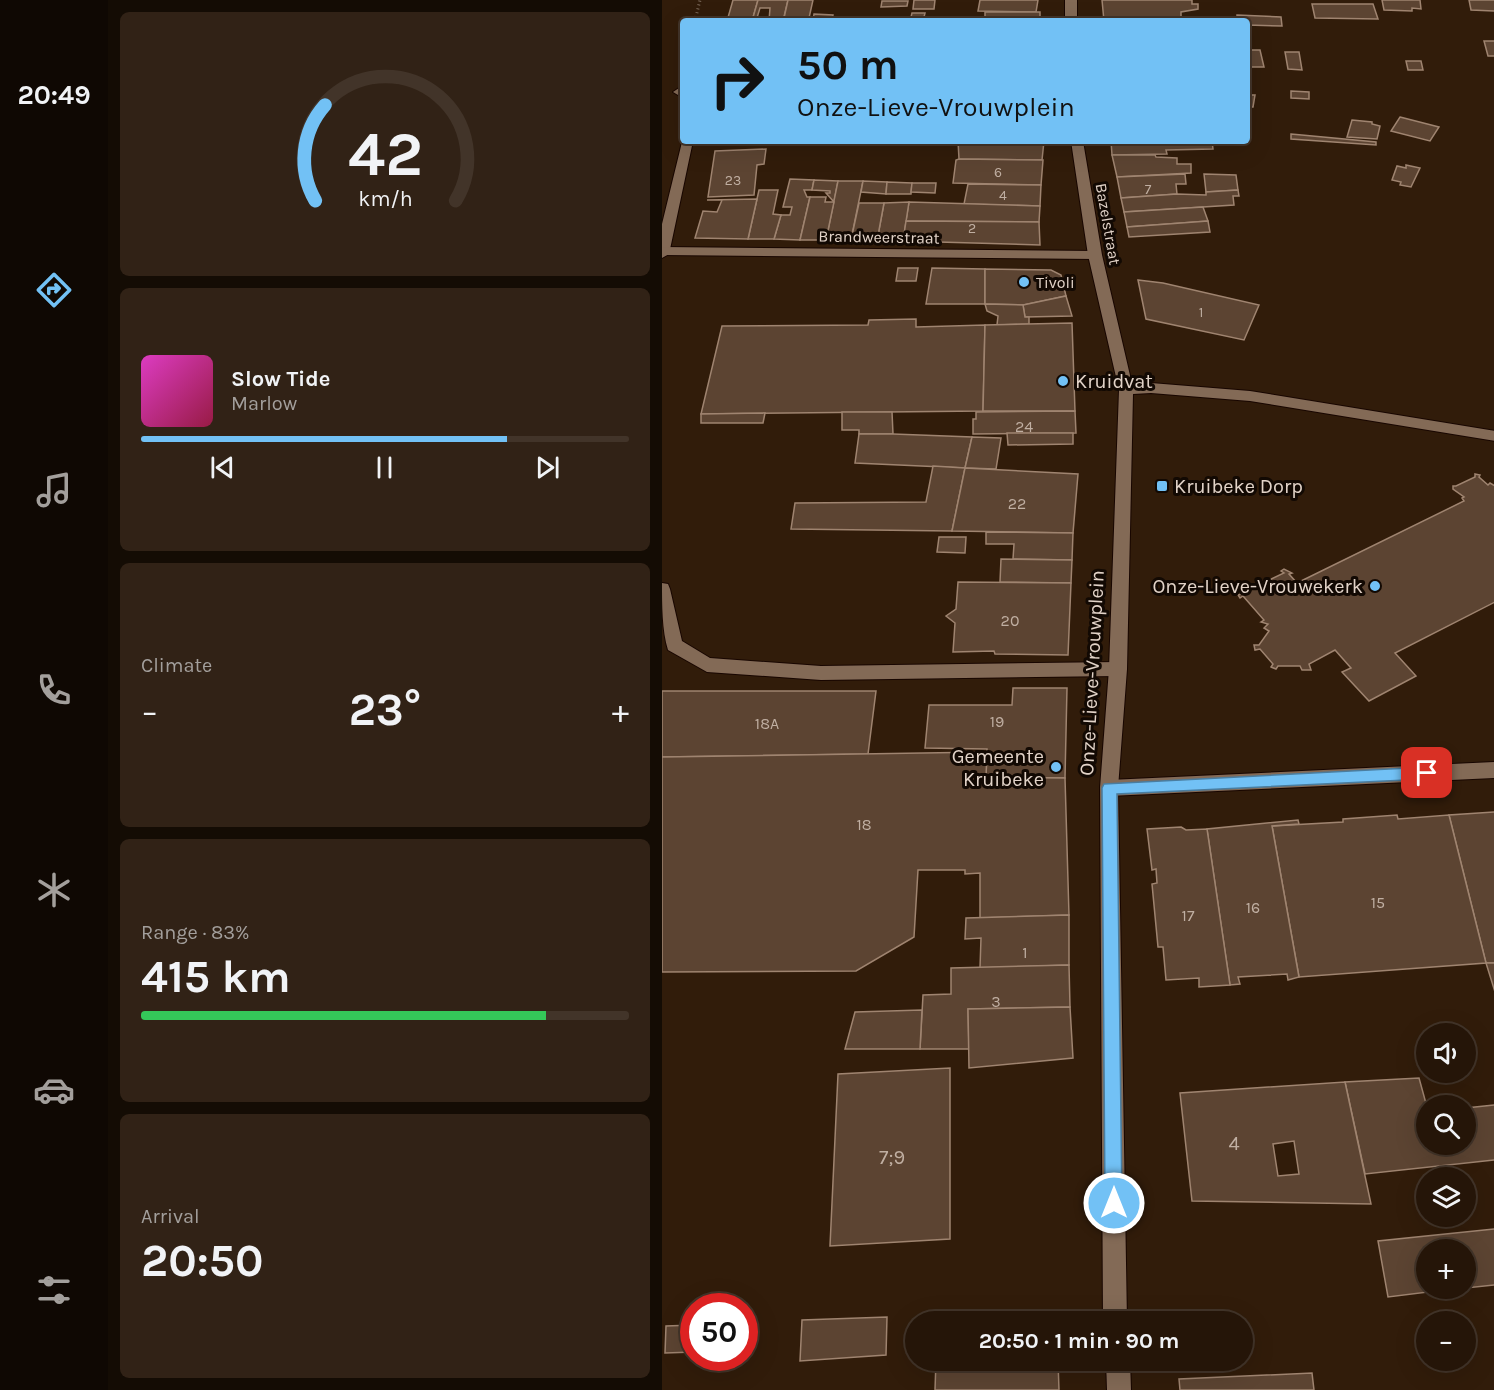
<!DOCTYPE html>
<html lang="en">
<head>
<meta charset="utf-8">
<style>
  body { margin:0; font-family:Karla,sans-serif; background:#312216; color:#f1f3f6; height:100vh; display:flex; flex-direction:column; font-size:22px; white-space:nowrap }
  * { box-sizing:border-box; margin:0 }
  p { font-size:20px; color:#a39f9c }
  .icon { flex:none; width:33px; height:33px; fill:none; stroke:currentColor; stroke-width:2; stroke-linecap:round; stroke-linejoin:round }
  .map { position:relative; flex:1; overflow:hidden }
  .drawer { display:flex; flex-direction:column; gap:12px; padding:12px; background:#140c04; width:554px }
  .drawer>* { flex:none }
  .top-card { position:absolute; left:18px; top:18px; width:570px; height:126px; border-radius:6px; box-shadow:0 6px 24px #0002,0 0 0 2px #423429; background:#72c1f5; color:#111; overflow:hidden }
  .controls { position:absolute; left:754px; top:1023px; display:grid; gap:12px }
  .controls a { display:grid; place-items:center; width:60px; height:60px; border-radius:50%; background:#251508; box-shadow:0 6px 24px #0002,0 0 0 2px #423429; font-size:30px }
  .speed { position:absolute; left:18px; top:1293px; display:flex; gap:12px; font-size:30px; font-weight:700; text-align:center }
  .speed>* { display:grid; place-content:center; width:78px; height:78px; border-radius:50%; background:#251508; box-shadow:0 6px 24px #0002,0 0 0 2px #423429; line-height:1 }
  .speed .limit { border:9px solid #d22; background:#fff; color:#111 }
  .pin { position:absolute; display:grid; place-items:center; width:51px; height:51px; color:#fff; margin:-26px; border-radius:12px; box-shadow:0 3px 9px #0006 }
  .me { position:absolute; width:66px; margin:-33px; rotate:0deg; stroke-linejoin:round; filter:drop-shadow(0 0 4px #0008) }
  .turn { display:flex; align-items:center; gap:21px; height:126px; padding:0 18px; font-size:27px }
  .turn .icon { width:78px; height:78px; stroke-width:2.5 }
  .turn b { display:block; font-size:42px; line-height:51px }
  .big { font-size:45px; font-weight:700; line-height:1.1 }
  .drawer .card { flex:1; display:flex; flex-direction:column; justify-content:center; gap:9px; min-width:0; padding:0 21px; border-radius:9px; background:#312216 }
  .drawer .dial { align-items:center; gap:0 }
  .dial svg { height:156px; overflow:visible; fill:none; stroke:#423429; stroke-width:7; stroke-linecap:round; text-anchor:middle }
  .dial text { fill:#f1f3f6; stroke:none }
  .song { display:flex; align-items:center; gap:18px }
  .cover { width:72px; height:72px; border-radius:9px; background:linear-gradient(135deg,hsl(310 70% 55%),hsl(340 70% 35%)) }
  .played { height:6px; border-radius:3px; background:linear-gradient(90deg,#72c1f5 75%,#423429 75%) }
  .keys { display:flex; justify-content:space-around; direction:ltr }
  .heat { display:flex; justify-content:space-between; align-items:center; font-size:33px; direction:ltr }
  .charge { height:9px; border-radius:4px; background:linear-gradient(90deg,#34c759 83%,#423429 0) }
  .trip { position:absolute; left:243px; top:1311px; width:348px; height:60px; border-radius:30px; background:#251508; box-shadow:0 6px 24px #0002,0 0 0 2px #423429; font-weight:700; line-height:60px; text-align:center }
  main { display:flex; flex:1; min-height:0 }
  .tabs { display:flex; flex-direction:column; width:108px; justify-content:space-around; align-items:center; background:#0f0803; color:#a39f9c }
  .tabs .icon { width:42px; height:42px }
  .tabs .current { color:#72c1f5 }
  .tabs b { font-size:27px; color:#f1f3f6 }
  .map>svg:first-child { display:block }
  .building { fill:#5c4432; stroke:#9f8470; stroke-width:1.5; fill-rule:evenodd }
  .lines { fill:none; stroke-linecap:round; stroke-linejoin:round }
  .lane-casing { stroke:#180600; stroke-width:2 }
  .street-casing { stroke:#180600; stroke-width:2 }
  .secondary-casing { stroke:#180600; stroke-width:2 }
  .path { stroke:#7d6b5c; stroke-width:3; stroke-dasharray:1 3; stroke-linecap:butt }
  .lane { fill:#836a56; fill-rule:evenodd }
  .street { fill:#836a56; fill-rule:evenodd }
  .secondary { fill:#836a56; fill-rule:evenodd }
  .route { fill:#72c1f5; stroke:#4a7d9f; stroke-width:1.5 }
  .poi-dot { fill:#72c1f5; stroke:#120903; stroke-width:2 }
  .labels { text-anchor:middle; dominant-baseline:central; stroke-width:6; stroke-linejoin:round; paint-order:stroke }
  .far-number-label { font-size:14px; fill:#c0afa2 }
  .far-street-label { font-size:16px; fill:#e2d3c8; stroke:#120903 }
  .far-poi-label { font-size:16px; fill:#e2d3c8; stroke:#120903; text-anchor:start }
  .number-label { font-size:16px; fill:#c0afa2 }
  .poi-label { font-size:20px; fill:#e2d3c8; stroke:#120903; text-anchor:start }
  .street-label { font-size:20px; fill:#e2d3c8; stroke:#120903 }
  .near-number-label { font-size:20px; fill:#c0afa2 }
</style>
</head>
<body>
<main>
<nav class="tabs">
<b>20:49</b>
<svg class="icon current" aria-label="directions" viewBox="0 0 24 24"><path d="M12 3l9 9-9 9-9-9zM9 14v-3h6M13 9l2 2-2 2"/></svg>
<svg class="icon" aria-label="music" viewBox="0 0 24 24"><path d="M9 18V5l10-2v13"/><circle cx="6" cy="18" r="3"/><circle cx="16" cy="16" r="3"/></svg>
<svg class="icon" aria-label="phone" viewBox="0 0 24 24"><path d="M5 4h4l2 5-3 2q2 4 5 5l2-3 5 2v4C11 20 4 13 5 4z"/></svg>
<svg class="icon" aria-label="climate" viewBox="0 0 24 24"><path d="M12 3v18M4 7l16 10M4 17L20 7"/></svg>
<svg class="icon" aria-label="car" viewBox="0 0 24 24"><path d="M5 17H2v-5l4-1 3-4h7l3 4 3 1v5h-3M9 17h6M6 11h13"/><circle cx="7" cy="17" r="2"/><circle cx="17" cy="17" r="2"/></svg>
<svg class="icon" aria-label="filters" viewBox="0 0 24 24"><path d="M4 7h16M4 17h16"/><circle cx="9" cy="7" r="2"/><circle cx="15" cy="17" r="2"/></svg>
</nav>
<section class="drawer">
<div class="card dial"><svg viewBox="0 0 100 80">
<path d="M14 69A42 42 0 1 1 86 69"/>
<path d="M14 69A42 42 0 0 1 19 20" stroke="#72c1f5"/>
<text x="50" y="56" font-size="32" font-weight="700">42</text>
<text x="50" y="72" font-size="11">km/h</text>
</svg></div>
<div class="card">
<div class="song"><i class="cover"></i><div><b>Slow Tide</b><p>Marlow</p></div></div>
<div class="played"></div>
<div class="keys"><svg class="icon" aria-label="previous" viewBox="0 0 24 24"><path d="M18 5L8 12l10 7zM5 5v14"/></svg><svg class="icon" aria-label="pause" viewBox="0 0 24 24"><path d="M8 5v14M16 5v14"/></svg><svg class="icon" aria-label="next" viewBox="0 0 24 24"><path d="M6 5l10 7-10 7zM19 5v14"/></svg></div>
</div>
<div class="card"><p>Climate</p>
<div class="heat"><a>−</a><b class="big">23°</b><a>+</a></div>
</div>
<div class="card"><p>Range · 83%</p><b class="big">415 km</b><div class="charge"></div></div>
<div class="card"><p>Arrival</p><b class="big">20:50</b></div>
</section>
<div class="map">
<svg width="833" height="1390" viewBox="0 0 833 1390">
  <rect width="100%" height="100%" fill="#311c0a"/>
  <g class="building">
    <polygon points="71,0 96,0 90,21 65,21"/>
    <polygon points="96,0 126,0 121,21 107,21 108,8 98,8 94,21 90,21"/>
    <polygon points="126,0 151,0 147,18 122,18"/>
    <polygon points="252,0 273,0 272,9 251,9"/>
    <polygon points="318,0 376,0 374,12 316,11"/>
    <polygon points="440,0 530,0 530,4 536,4 536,9 519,12 519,20 514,21 442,21"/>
    <polygon points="720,0 758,0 759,9 750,8 750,11 722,10"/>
    <polygon points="807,0 833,0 833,11 809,10"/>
    <polygon points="220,1 246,1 245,6 219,7"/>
    <polygon points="650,4 711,4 716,19 653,18"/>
    <polygon points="323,12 378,12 378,21 339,21 339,19 323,18"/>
    <polygon points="250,13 263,13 261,21 248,21"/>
    <polygon points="152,14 171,15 170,21 151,21"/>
    <polygon points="575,15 619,17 620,26 585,25 585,21 575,21"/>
    <polygon points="822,41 833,41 833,56 826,56"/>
    <polygon points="585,50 598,50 602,67 588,67"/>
    <polygon points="623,52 637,52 640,70 626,69"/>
    <polygon points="744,61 759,61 761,70 746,70"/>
    <polygon points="629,91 647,92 647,99 629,98"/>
    <polygon points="585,95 593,95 591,107 585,107"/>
    <polygon points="738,117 777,127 768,141 729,131"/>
    <polygon points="690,120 710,122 710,124 718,126 715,139 685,137"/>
    <polygon points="629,134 714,142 714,145 629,139"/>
    <polygon points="296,141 382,141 380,160 297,159"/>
    <polygon points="449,141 550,141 551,149 504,150 505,154 450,155"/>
    <polygon points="104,149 102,164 95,165 92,195 46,197 53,151"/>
    <polygon points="450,155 493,155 494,157 515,158 515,164 529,164 529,173 455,177"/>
    <polygon points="297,159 381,160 379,185 291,183 294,160"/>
    <polygon points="744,165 758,168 749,187 738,185 739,182 730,180 735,166 744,168"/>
    <polygon points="523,174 524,184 514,184 515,194 459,198 455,177"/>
    <polygon points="542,174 574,175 576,190 544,192"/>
    <polygon points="128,179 152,180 150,190 142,190 145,197 148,197 138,240 112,239 119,215 128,215 130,207 121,207"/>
    <polygon points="152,180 176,181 172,202 164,193 168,193 168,191 150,190"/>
    <polygon points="176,181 201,181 189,240 164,240"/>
    <polygon points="201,181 225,182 224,194 199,192"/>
    <polygon points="225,182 250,183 249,194 224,194"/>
    <polygon points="250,183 274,183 273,193 249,192"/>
    <polygon points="306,184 379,185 378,206 302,204"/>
    <polygon points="97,190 116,190 111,214 119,215 112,239 86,239"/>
    <polygon points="576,190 577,196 571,196 572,205 462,212 459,198 515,194 544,195 544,192"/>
    <polygon points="148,197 164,197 163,202 172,202 164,240 138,240"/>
    <polygon points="95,199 86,239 33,238 41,211 55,212 60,200 45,200"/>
    <polygon points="247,202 378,206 377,222 244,221"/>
    <polygon points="247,202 241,241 215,241 222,203"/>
    <polygon points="197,203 222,203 215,241 189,240"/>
    <polygon points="541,207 546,221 465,227 462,212"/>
    <polygon points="244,221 377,222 378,245 241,241"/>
    <polygon points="546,221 548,232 467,237 465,227"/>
    <polygon points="236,268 256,268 254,281 234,281"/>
    <polygon points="270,268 323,269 323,304 264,304"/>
    <polygon points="323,269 389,270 399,275 404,296 361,305 323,304"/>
    <polygon points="476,280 501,283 597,305 582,340 484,319"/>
    <polygon points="404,296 410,316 363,317 361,305"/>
    <polygon points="323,304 361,305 363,317 367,317 367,324 335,325 336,316 325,311"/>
    <polygon points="254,319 254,327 323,325 321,411 39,414 60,326 206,325 207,320"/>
    <polygon points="410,323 413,411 321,411 323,325"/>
    <polygon points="413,411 414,433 311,434 311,419 314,419 314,412"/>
    <polygon points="180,412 230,412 231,434 197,434 197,430 180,430"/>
    <polygon points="103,413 101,423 39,423 39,414"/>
    <polygon points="345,433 411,433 411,444 346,445"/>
    <polygon points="197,434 231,434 310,437 303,468 193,463"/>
    <polygon points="310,437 339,438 334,469 303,468"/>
    <polygon points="271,466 303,468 290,531 129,529 133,503 264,502"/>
    <polygon points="303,468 416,474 411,533 290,531"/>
    <polygon points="813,474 818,475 817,477 826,485 828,483 833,486 833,602 733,653 754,676 707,701 680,672 689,668 673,650 647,664 649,670 640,670 638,666 616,666 614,669 609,667 611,664 598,649 593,650 592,645 597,645 607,631 602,628 606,624 599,622 602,620 581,596 578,598 576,595 579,594 577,591 580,589 582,592 622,573 619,571 622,569 630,573 627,574 635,583 802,501 800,498 802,497 791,489 791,486 794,486 813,477"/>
    <polygon points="324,532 411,533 410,560 351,559 352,544 324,544"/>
    <polygon points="277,537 304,537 303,553 275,552"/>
    <polygon points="339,559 410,560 409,583 338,582"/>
    <polygon points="296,582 409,583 406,655 333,654 332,651 291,652 293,623 284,616 294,609"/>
    <polygon points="351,688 405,688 403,778 324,777 325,749 263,748 267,705 350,705"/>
    <polygon points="0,691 214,691 206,754 0,757"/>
    <polygon points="325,752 324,777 403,778 407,915 318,918 318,873 303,874 303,870 256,870 252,937 194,971 0,972 0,757"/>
    <polygon points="833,812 833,963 824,963 787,815"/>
    <polygon points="735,815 736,819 787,815 824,963 637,977 610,826 681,822 681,819"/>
    <polygon points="636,820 637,824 610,826 637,977 626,980 625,974 576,977 578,984 568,985 545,829"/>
    <polygon points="519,827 524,830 545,829 568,985 537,987 537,978 504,980 501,947 496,947 490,884 495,883 494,869 490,870 485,829"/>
    <polygon points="407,915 407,965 318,968 319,938 303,939 304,918"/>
    <polygon points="824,963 833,963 833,992"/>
    <polygon points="407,965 408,1007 306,1009 307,1049 258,1049 261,995 289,994 289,968"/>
    <polygon points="408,1007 411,1058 307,1068 306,1009"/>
    <polygon points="260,1010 258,1049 183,1049 193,1012"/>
    <polygon points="288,1068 288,1239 168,1246 176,1074"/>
    <polygon points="757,1078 765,1107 765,1144 804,1144 804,1108 833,1105 833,1160 703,1174 683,1082"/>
    <path d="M683,1082l26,122 -179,-3 -12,-108zM632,1141l5,33 -21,2 -5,-32z"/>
    <polygon points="833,1229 833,1285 804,1288 804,1250 765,1250 765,1288 798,1288 726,1297 716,1241"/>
    <polygon points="225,1317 224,1355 138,1361 140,1320"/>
    <polygon points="32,1325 32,1352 3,1353 4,1326"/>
    <polygon points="274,1360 396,1360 397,1390 273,1390"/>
    <polygon points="650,1373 652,1390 518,1390 517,1379"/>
  </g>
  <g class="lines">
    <defs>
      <g id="lane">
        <polygon points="17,88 21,89 21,98 11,92"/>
        <polygon points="21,138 21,141 31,141 7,254 0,258 0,224"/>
        <path d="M0,583l6,1 2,5 12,52 28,17 111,8 297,-4 6,2 3,5 -3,5 -6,2 -297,4 -114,-8 -39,-22c-6,-19 -6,-46 -6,-67z"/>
      </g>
      <g id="street">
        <polygon points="0,247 433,251 440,255 433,259 0,255"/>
        <polygon points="833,762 833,778 447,796 440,794 438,788 440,782 447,780"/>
      </g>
      <g id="secondary">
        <rect x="403" y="0" width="12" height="21"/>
        <polygon points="409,141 421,141 440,255 470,384 489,383 588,391 833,431 833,441 588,401 489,393 471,394 465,669 456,788 465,1322 441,1322 438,788 447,669 457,390 426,255"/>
        <polygon points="444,1360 468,1360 469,1390 445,1390"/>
      </g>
    </defs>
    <use href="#lane" class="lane-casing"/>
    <use href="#street" class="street-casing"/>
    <use href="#secondary" class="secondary-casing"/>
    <polyline class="path" points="33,21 38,0"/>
    <use href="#lane" class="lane"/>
    <use href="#street" class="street"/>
    <use href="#secondary" class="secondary"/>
  </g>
  <polygon class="route" points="765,767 770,769 772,773 770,777 765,779 455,794 460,1203 458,1209 452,1212 445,1209 443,1203 440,788 442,784"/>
  <g class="poi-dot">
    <circle cx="362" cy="282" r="6"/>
    <circle cx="401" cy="381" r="6"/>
    <rect x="494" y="480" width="12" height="12" rx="3"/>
    <circle cx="713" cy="586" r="6"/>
    <circle cx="394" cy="767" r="6"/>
  </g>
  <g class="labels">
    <g class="far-number-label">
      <text x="336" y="172">6</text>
      <text x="71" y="180">23</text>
      <text x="486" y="189">7</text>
      <text x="341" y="195">4</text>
      <text x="310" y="228">2</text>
      <text x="539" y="312">1</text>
    </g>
    <g class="far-street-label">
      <text transform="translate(446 224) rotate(80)">Bazelstraat</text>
      <text transform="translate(217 237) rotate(1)">Brandweerstraat</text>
    </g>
    <g class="far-poi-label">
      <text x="374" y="282">Tivoli</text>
    </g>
    <g class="number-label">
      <text x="362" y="426">24</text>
      <text x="355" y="503">22</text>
      <text x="348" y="620">20</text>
      <text x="335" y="721">19</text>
      <text x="105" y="723">18A</text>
      <text x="202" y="824">18</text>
      <text x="716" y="902">15</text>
      <text x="591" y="907">16</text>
      <text x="526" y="915">17</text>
      <text x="363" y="952">1</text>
      <text x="334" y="1001">3</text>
    </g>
    <g class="poi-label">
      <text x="413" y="381">Kruidvat</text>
      <text x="512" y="486">Kruibeke Dorp</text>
      <text x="701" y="586" text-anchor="end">Onze-Lieve-Vrouwekerk</text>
      <text x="382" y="756" text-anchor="end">Gemeente<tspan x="382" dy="23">Kruibeke</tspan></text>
    </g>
    <g class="street-label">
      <text transform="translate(430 673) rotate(-87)">Onze-Lieve-Vrouwplein</text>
    </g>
    <g class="near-number-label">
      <text x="572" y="1143">4</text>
      <text x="230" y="1157">7;9</text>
    </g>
  </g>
</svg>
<div class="controls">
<a><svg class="icon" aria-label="sound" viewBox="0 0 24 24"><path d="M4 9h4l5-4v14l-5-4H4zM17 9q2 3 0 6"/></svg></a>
<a><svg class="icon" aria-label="search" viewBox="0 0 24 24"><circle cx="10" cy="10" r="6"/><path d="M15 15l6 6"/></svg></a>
<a><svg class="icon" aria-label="layers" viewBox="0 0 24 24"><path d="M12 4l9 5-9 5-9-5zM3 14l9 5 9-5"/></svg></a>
<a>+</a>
<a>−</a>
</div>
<div class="speed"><div class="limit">50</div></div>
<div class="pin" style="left:765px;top:773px;background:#d93025"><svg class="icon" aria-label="arrive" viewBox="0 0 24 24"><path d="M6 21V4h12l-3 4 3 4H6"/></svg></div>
<svg class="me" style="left:452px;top:1203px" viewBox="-20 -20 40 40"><circle r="17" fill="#72c1f5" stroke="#fff" stroke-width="3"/><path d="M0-11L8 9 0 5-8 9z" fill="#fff"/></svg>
<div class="trip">20:50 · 1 min · 90 m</div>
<div class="top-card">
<div class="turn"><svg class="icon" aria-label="right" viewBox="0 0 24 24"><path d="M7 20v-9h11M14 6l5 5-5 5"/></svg><div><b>50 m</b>Onze-Lieve-Vrouwplein</div></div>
</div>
</div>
</main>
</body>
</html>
